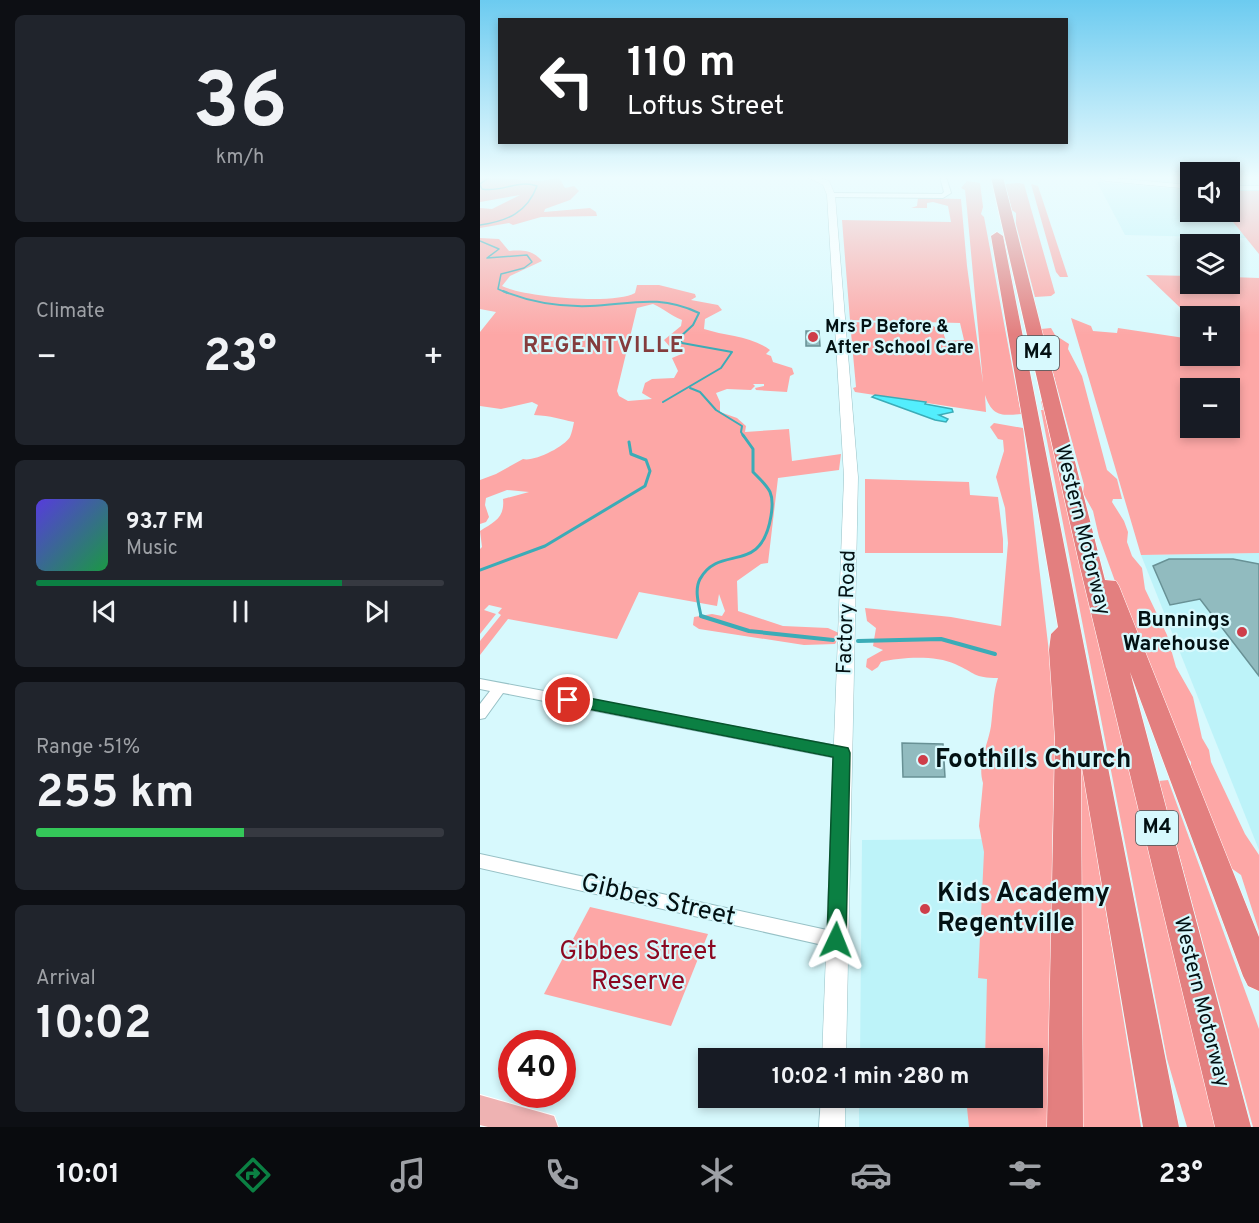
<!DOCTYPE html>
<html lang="en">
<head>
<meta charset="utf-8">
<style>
  body { margin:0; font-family:Overpass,sans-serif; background:#20242c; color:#f1f3f6; height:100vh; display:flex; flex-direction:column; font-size:22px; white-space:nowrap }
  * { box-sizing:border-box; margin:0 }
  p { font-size:20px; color:#9ea1a6 }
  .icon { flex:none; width:33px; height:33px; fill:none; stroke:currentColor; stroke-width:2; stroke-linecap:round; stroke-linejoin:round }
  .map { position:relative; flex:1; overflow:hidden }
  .details { display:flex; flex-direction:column; gap:15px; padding:15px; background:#0d0f14; width:480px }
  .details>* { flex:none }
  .guide { position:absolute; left:18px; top:18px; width:570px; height:126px; border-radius:0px; box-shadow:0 3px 9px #0003; background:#202124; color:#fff; overflow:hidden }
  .controls { position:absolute; left:700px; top:162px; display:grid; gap:12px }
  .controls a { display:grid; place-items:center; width:60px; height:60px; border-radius:0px; background:#171b24; box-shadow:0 3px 9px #0003; font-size:30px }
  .speed { position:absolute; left:18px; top:1030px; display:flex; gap:12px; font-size:30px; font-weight:700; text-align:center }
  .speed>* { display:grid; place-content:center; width:78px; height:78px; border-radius:50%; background:#171b24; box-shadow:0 3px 9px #0003; line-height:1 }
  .speed .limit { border:9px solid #d22; background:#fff; color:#111 }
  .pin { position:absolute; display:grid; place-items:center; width:51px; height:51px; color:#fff; margin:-26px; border:3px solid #fff; border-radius:50%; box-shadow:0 2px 6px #0007 }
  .me { position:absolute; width:66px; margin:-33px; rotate:2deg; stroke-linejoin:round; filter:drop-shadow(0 0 4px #0008) }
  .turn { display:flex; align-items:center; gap:21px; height:126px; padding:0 30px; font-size:27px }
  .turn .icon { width:78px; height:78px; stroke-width:2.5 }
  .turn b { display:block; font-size:42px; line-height:51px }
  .big { font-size:45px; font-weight:700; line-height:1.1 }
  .details .widget { flex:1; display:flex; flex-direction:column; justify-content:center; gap:9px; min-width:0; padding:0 21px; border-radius:9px; background:#20242c }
  .details .dial { align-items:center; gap:0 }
  .dial b { font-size:78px; line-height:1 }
  .song { display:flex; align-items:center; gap:18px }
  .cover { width:72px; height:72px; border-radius:9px; background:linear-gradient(135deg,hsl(250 70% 55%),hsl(140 70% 35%)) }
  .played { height:6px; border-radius:3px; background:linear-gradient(90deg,#0b8043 75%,#363941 75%) }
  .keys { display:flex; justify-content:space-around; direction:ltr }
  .heat { display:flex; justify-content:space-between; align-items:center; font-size:33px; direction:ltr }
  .charge { height:9px; border-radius:4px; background:linear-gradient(90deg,#34c759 51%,#363941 0) }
  .trip { position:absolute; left:218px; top:1048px; width:345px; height:60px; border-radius:0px; background:#171b24; box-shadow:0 3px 9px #0003; font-weight:700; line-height:60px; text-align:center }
  .tab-bar { display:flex; height:96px; justify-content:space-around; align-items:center; background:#090b0e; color:#9ea1a6 }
  .tab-bar .icon { width:42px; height:42px }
  .tab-bar .active { color:#0b8043 }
  .tab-bar b { font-size:27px; color:#f1f3f6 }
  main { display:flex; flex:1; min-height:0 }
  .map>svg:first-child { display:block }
  .built { fill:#bdf3f9 }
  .green { fill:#fda7a6; fill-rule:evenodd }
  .water { fill:#53eefd; stroke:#3bacb7; stroke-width:1.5 }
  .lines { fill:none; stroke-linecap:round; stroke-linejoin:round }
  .stream-far3 { stroke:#3bacb7; stroke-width:1.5 }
  .stream-far2 { stroke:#3bacb7; stroke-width:2 }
  .stream-far1 { stroke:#3bacb7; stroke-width:3 }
  .stream { stroke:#3bacb7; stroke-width:4 }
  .building { fill:#91bbbf; stroke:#689195; stroke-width:1.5 }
  .minor-casing { stroke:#97c1c6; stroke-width:2 }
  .tertiary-casing { stroke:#97c1c6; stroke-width:1 }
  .primary-casing { stroke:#fff; stroke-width:2 }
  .motorway-casing { stroke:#fff; stroke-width:1 }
  .minor { fill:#fff; fill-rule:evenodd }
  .tertiary { fill:#fff; fill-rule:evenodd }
  .primary { fill:#eeb2b2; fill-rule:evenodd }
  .motorway { fill:#e37f7f; fill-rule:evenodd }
  .route { fill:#0b8043; stroke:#07532c; stroke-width:1.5 }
  .poi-dot { fill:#ce3e4a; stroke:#d7f9fd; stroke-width:2 }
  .labels { text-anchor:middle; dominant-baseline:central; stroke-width:4.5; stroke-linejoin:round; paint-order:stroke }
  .far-poi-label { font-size:18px; font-weight:bold; fill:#031113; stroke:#d7f9fd; text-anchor:start }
  .shield { fill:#d7f9fd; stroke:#435759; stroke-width:1.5 }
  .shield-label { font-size:20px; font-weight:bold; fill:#031113 }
  .street-label { font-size:21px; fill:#031113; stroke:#d7f9fd }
  .poi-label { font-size:21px; font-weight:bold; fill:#031113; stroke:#d7f9fd; text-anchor:end }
  .far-district-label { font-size:22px; font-weight:bold; letter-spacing:1.5px; fill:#843c3d; stroke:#d7f9fd }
  .near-poi-label { font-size:26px; font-weight:bold; fill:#031113; stroke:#d7f9fd; text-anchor:start }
  .near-street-label { font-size:26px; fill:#031113; stroke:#d7f9fd }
  .near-park-label { font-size:26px; fill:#8c0821; stroke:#d7f9fd }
</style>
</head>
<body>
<main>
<section class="details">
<div class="widget dial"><b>36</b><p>km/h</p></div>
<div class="widget"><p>Climate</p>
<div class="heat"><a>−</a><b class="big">23°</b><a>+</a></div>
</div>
<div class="widget">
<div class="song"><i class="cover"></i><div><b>93.7 FM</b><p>Music</p></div></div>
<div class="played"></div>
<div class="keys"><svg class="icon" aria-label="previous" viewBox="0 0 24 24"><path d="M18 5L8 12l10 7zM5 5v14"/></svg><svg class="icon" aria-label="pause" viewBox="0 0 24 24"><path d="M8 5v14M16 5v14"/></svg><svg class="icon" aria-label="next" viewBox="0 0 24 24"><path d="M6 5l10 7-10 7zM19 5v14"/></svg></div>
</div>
<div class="widget"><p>Range · 51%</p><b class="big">255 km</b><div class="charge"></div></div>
<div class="widget"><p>Arrival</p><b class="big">10:02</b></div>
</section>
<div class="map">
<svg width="779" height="1127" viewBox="0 0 779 1127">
  <rect width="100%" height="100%" fill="#d7f9fd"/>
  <g class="built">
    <polygon points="617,182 711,190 711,212 745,212 766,238 645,235"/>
    <polygon points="779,553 779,850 661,555"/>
    <polygon points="512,839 505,1059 380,1059 382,840"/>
    <polygon points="379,1098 504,1098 502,1127 379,1127"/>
  </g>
  <g class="green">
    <polygon points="0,177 60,181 79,178 85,188 94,186 99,191 90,200 65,209 64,212 110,208 116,212 117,216 61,217 33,225 29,223 0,228 0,208 12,209 40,195 0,202"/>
    <path d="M487,181l13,2 3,24 -2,7 3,3 37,197c-20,2 -29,2 -36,-19l1,17 -131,-20 -2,-4 3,-1 -6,-65 80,2 13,8 3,9 18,-1 -4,-17 -110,-3 -8,-100 109,2 -3,-16 -15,-4 -6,1v5h-16l6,-2 1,-8 43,1 6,67 16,117 -16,-174 -2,-19 -4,-2z"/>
    <polygon points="538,183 544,184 575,293 571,296 555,297 536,224 536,213 532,210 525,184"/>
    <polygon points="551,184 558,186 588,277 580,277 576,272"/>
    <polygon points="750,191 779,191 779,254 745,212 750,212"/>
    <path d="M0,238l19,1 10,12c13,-1 24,-1 33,10l-32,15 -8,10c21,11 113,19 133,7l2,-8h22l36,9 1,3 -5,3 27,5 4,5 -17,9 -1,10c21,7 48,7 66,21l-4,4 5,2 2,6 19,6 2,6 -4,2 -3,16 -31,-2 -1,-2 9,-2v-2h-11l2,2 -4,4 -24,-1 -11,4 4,9v10l17,6 9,8 -1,6 44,-3 3,32 49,-7 -2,16 -61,8 -10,85 -7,1 -24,17 1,30 45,15 45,2 13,6 -6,10 -31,1 -105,-16 -6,-4 1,-8 18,-3 10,2 3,-5 -6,-17 -2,12 -78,-14 -22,47 -109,-20 -28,36v-14l21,-26 -3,-2 4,-5 -13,-3 -5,5 12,4 -16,20v-85l2,-2 -2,-16c14,-9 25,-13 23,-32l26,-7 -22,-2 -21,8 -1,7 4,12 -3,5 -6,2v-44l16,-6 27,-15c11,3 41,-12 47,-22 2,-5 3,-10 4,-15 -15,-3 -22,-6 -40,-7l4,-10 -6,-3 -31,7 -21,-3v-74l16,-20 -16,-3zM173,304c12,5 16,11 29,16l-1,6 -17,14 6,7 14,6 -12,5 6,13 -4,7 -22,1 -7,4 -3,10 10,6 -24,2 -9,-5 -2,-5 20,-83z"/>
    <path d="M666,275l45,1v8h39v-7l29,1v275l-118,2 -70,-237 20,8 2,5 24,2 1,-5 73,11v17h39v-40l-39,2zM711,388h39v40h-39z"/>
    <polygon points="571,328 575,335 589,344 588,349 602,376 627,470 637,479 642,499 633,499 632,502 644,521 648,532 647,542 652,556 662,568 665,589 687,635 696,667 713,697 722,738 729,750 731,762 765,834 779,855 779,931 761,875 751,868 711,769 711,762 704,752 653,631 619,537 613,511 603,493 604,485 561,329"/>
    <polygon points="564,400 737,1127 707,1127 687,1059 561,410 563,410 561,401"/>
    <path d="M514,423l29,5 30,259 2,58 -3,114 1,268h-84l-3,-29h66v-39h-47l2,-80 -9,-1 6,-126 -5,-26 4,-43c-6,-19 5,-38 8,-57 2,-15 2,-34 7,-48 -25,0 -22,-5 -43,-14 -19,-9 -54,-7 -74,-2l-3,5 -6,4 -6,-4 1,-8 16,-9 -10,-4 3,-18 -9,-7 -2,-13 86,9 50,9 7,-83 -3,-35 -9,-31 8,-26 -1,-11 -5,-1 -8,-12z"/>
    <polygon points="385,479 489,482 490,495 518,497 523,539 523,553 385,553"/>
    <polygon points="599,740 606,789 661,1127 594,1127"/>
    <polygon points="688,780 779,1029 779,1127 773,1127 679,781"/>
    <polygon points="110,907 228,934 191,1026 64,994"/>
  </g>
  <polygon class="water" points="395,395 446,402 445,404 472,409 473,412 459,415 468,419 466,422 455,420 392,397"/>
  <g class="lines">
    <g class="stream-far3">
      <polyline points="0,184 10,177"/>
      <path d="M0,185l2,4c19,4 36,-10 55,-3 -10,27 -30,35 -57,39"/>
      <polyline points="0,241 19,249 7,258 47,255 52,262 44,268 21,274 18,289 27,293"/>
    </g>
    <g class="stream-far2">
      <path d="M23,291c27,11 58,16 87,15 42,-2 68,-12 109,7l-6,12 -14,13 3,5 50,9 -11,16 -58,34"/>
      <polyline points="210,388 220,392 236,410 262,426 261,432 264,437"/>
    </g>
    <g class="stream-far1">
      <polyline points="0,570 65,546 165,486 170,471 166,460 151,454 149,442"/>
      <path d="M224,617l-3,-1c-2,-11 -7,-26 -1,-37 20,-36 61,-2 71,-63 4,-24 -2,-28 -18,-44v-23l-10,-14"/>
    </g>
    <g class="stream">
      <polyline points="221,616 269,631 353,640"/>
      <polyline points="378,641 461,639 515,654"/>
    </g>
  </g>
  <g class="building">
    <polygon points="326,331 339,331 340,346 326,346"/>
    <polygon points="689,559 753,559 779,564 779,676 720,599 690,605 673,566"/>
    <polygon points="422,743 463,744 465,777 423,777"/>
  </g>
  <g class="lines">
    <defs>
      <g id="minor">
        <polygon points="460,177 466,177 471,193 463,198 351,197 348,195 351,193 462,194 464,192"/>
        <polygon points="0,679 362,747 367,749 369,753 367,757 362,759 23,693 5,718 0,719 0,704 10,691 0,689"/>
        <polygon points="0,854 356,932 362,934 365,940 362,946 356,948 0,868"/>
      </g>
      <g id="tertiary">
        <polygon points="327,177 338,177 349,181 355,195 378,477 366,1059 342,1059 364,477 347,195 343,185"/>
        <polygon points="622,177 711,185 711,189 625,181 621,179"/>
        <rect x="750" y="186" width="29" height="4"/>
        <polygon points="341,1098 365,1098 365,1127 339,1127"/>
      </g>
      <polygon id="primary" points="0,1095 74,1116 78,1127 8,1127 0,1125"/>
      <g id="motorway">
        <polygon points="511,177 523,177 625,580 636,581 639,586 779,937 779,991 768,986 763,976 650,672 771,1127 735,1127 600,567"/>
        <polygon points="517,232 523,236 699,1127 663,1127 601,762 603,1127 567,1127 575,739 569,650 571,634 578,627 511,236"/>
      </g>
    </defs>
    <use href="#minor" class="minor-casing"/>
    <use href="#tertiary" class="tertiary-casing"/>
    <use href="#primary" class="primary-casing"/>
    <use href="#motorway" class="motorway-casing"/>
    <use href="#minor" class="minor"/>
    <use href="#tertiary" class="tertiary"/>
    <use href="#primary" class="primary"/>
    <use href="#motorway" class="motorway"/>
  </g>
  <linearGradient id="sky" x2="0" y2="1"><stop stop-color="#6ccbf0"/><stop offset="0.53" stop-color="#edfcfe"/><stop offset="1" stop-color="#edfcfe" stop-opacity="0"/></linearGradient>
  <rect width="779" height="335" fill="url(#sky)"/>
  <polygon class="route" points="88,694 368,748 370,753 366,940 363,946 356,949 349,946 347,940 353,757 83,704 80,700 83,696"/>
  <g class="poi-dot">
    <circle cx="333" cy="337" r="6"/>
    <circle cx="762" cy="632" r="6"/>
    <circle cx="443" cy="760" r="6"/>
    <circle cx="445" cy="909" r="6"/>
  </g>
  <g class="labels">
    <g class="far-poi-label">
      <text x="345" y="327">Mrs P Before &amp;<tspan x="345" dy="21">After School Care</tspan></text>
    </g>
    <g class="shield">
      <rect x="537" y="336" width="42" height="34" rx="4.5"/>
      <rect x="656" y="811" width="42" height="34" rx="4.5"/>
    </g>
    <g class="shield-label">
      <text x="558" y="353">M4</text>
      <text x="677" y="828">M4</text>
    </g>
    <g class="street-label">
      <text transform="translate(602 530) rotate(76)">Western Motorway</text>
      <text transform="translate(367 612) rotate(-88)">Factory Road</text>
      <text transform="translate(721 1002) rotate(76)">Western Motorway</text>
    </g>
    <g class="poi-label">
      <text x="750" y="620">Bunnings<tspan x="750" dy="24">Warehouse</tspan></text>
    </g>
    <g class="far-district-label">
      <text x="124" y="346">REGENTVILLE</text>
    </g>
    <g class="near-poi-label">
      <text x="455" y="760">Foothills Church</text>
      <text x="457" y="894">Kids Academy<tspan x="457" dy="30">Regentville</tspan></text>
    </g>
    <g class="near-street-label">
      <text transform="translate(178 901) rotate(13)">Gibbes Street</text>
    </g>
    <g class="near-park-label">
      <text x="158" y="952">Gibbes Street<tspan x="158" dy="30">Reserve</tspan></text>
    </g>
  </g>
</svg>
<div class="controls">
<a><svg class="icon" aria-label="sound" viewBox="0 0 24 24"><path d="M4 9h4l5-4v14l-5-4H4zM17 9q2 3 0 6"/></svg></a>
<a><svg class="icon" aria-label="layers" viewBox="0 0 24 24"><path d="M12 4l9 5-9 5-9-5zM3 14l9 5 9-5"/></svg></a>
<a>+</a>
<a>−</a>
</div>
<div class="speed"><div class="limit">40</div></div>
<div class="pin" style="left:88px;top:700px;background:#d93025"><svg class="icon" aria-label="arrive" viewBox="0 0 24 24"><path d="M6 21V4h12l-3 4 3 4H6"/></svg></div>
<svg class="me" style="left:356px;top:940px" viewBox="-20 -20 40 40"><path d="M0-17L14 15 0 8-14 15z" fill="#0b8043" stroke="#fff" stroke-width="4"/></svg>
<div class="trip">10:02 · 1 min · 280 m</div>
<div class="guide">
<div class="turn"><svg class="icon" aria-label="left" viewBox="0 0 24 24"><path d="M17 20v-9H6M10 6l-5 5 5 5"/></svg><div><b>110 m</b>Loftus Street</div></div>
</div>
</div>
</main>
<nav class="tab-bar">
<b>10:01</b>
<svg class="icon active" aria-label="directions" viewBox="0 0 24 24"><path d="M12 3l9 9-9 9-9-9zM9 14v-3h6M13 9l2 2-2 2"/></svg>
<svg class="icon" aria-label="music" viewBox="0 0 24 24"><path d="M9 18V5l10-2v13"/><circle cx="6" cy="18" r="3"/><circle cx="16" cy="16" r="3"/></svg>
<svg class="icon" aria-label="phone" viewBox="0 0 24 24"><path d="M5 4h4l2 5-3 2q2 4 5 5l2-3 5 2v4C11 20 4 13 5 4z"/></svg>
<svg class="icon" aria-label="climate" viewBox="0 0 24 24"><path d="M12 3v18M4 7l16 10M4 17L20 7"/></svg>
<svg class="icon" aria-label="car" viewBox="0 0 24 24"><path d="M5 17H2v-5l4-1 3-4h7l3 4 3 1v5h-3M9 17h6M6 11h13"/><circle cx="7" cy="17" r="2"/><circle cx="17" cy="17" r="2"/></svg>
<svg class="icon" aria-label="filters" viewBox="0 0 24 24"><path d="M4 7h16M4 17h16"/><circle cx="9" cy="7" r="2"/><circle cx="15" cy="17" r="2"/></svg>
<b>23°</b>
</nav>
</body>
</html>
